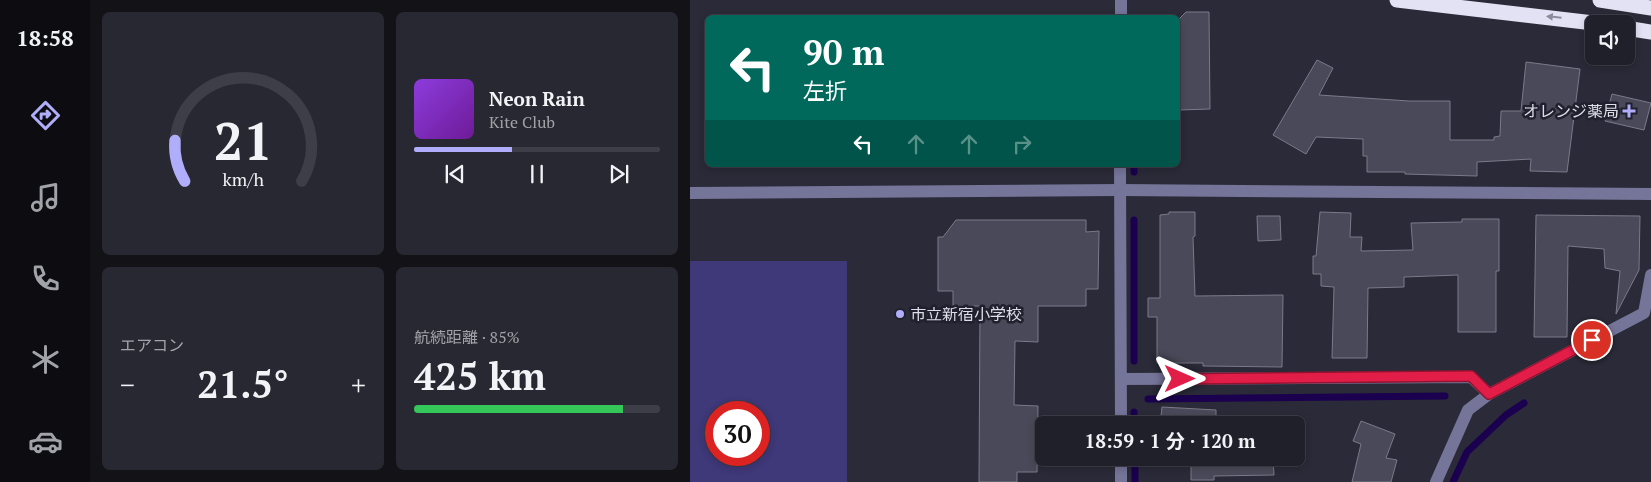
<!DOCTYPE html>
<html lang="ja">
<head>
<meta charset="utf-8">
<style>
  body { margin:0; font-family:"PT Serif","Noto Sans JP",serif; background:#282832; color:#f1f3f6; height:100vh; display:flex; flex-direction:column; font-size:19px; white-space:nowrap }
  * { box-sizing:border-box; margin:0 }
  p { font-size:16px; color:#a2a3a8 }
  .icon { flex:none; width:28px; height:28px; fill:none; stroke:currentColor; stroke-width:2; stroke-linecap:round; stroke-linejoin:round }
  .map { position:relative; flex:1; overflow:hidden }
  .panel { display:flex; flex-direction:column; gap:12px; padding:12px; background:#121217; width:600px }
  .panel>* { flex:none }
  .top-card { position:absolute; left:15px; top:15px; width:475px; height:152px; border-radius:8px; box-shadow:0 2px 8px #0003,0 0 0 1px #3d3e47; background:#00695c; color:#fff; overflow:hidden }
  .buttons { position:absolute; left:895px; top:15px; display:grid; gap:10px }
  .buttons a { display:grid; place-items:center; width:50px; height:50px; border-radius:8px; background:#20202a; box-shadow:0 2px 8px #0003,0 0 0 1px #3d3e47; font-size:25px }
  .speed { position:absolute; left:15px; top:401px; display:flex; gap:10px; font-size:25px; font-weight:700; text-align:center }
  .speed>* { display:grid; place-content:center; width:65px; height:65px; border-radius:50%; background:#20202a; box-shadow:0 2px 8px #0003,0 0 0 1px #3d3e47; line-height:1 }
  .speed .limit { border:8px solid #d22; background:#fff; color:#111 }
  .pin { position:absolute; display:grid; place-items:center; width:42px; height:42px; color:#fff; margin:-21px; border:2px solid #fff; border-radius:50%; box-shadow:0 1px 5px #0007 }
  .me { position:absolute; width:55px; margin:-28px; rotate:90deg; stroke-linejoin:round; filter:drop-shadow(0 0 4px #0008) }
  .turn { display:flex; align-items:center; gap:18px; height:105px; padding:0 15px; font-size:22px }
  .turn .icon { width:65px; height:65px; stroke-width:2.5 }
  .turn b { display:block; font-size:35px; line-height:42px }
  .lanes { display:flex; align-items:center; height:48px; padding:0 15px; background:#0003; justify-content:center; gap:25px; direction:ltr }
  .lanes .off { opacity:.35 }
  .big { font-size:38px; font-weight:700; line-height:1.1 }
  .panel .card { flex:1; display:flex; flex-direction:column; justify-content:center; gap:8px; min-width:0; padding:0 18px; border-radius:8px; background:#282832 }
  .panel .dial { align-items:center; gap:0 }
  .dial svg { height:130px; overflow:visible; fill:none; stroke:#3d3e47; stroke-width:7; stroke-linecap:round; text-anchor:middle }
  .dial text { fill:#f1f3f6; stroke:none }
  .song { display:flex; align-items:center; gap:15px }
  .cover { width:60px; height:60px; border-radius:8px; background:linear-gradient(135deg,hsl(270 70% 55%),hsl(280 70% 35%)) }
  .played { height:5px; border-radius:2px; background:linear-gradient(90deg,#b0aefa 40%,#3d3e47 40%) }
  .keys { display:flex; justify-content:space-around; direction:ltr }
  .heat { display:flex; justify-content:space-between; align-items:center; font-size:28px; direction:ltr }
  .charge { height:8px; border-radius:4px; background:linear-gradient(90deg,#34c759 85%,#3d3e47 0) }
  .panel .tiles { flex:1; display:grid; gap:12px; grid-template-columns:repeat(2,1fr) }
  .trip { position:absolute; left:345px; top:416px; width:270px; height:50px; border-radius:8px; background:#20202a; box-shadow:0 2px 8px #0003,0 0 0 1px #3d3e47; font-weight:700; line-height:50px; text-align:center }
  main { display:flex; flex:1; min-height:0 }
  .tabs { display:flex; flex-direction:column; width:90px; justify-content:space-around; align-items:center; background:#0d0d11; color:#a2a3a8 }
  .tabs .icon { width:35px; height:35px }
  .tabs .on { color:#b0aefa }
  .tabs b { font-size:22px; color:#f1f3f6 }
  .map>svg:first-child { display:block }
  .green { fill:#3f3879; fill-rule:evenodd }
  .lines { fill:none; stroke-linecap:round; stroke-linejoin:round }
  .stream { stroke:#1a004e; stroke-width:7 }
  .building { fill:#494959; stroke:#7a7a8b }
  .minor { stroke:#757499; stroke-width:12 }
  .highway { stroke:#e2e2f4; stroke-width:15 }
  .oneway { fill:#8b8b9b }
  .route-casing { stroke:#92132f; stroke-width:12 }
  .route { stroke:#e11d48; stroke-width:9 }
  .poi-dot { fill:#b0aefa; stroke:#20202e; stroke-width:2 }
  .labels { text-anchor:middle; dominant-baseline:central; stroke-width:5; stroke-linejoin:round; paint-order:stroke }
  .poi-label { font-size:16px; fill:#dedee8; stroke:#20202e; text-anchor:end }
</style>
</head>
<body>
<main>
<nav class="tabs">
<b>18:58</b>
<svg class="icon on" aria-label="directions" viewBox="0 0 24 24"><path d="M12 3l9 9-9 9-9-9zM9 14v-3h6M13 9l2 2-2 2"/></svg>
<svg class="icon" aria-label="music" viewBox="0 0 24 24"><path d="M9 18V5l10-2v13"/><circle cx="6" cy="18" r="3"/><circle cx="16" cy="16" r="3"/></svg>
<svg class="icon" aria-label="phone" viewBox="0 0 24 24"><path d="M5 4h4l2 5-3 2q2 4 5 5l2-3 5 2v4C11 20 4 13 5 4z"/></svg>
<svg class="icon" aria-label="climate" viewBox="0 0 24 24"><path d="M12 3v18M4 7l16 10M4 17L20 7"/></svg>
<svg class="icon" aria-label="car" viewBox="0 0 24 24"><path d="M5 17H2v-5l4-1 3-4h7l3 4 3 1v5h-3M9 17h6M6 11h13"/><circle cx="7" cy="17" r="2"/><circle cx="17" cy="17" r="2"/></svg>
</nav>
<section class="panel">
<div class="tiles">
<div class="card dial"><svg viewBox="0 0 100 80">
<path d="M14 69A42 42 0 1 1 86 69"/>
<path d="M14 69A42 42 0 0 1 8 44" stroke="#b0aefa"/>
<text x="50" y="56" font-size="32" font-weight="700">21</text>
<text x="50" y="72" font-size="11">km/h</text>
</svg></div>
<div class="card">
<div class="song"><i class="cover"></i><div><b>Neon Rain</b><p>Kite Club</p></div></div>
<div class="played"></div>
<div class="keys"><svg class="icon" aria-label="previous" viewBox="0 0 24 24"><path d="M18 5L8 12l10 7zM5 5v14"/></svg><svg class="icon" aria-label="pause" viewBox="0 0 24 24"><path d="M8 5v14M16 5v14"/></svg><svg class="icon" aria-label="next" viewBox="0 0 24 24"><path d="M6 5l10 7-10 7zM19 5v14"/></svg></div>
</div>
<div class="card"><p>エアコン</p>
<div class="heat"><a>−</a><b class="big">21.5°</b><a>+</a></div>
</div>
<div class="card"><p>航続距離 · 85%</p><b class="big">425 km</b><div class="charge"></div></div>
</div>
</section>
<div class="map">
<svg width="961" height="482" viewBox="0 0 961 482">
  <rect width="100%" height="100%" fill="#2a2a38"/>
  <path class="green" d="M0,261h157v221h-157zM26,412h43v43h-43z"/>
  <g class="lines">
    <g class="stream">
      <polyline points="444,165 444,172"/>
      <polyline points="444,220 444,361"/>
      <polyline points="458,399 755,396"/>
      <polyline points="444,412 444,425"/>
      <polyline points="445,458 445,482"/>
      <polyline points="763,482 777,452 816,415 834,403"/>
    </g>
  </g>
  <g class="building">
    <polygon points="496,12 519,12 520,109 488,110 488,20"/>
    <polygon points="627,60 643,68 629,95 719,101 760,101 760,140 804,140 804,137 810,136 811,111 831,111 836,62 890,69 877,172 840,171 841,159 787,162 787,176 715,174 715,172 677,172 677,156 673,156 673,139 626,137 616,154 583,135"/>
    <polygon points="922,94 961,103 954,130 915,121"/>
    <polygon points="479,212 505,212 505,236 503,237 505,296 593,295 592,367 513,366 513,363 467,363 467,317 458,317 458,298 470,298 470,215 479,214"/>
    <polygon points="630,212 661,213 660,237 672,237 671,251 723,250 721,223 772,222 772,219 809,219 809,271 806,271 806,332 768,332 768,275 714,277 714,287 678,288 677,358 642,358 644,287 631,286 631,274 623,274 623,256 626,256"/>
    <polygon points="846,215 950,216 949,270 926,314 930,271 915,268 914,249 878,246 877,337 844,337"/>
    <polygon points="567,216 590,216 591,240 568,241"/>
    <polygon points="266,220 396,220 396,232 409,231 408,289 396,289 396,306 348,306 348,342 325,341 324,405 348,406 347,472 327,472 327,482 289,482 290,306 263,306 263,291 248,291 248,237 253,237"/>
    <polygon points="472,407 526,410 526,421 582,420 582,425 470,425"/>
    <polygon points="671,421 705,434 696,458 707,460 701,482 662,482 671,444 663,441"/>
    <polygon points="501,458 583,458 584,475 524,476 524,480 501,480"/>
  </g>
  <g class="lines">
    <g class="minor">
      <polyline points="431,18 431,0"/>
      <polyline points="430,165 431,425"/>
      <polyline points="0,193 430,190 961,194"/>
      <polyline points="431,379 781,377 799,394"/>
      <polyline points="431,458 431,482"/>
      <polyline points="746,482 778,410 799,394 954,313 961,275"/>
    </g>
    <g class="highway">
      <polyline points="707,0 912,24"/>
      <polyline points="910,0 961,8"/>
      <polyline points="936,28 961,32"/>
    </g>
  </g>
  <defs><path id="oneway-solid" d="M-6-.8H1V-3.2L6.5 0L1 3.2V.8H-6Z" transform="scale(1.25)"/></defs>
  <use class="oneway" href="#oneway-solid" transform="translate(864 17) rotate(-174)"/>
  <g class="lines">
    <defs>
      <polyline id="route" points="490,379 781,376 799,394 902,340"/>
    </defs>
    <use href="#route" class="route-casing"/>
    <use href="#route" class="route"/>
  </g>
  <g class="poi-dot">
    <path d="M936.5 103.5h5v5h5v5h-5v5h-5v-5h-5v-5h5z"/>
    <circle cx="210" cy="314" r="5"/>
  </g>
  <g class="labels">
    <g class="poi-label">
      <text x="929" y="111">オレンジ薬局</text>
      <text x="220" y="314" text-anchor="start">市立新宿小学校</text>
    </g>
  </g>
</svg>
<div class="buttons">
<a><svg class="icon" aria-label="sound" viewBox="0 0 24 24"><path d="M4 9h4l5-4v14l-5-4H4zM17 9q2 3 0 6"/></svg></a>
</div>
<div class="speed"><div class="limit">30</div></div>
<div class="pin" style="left:902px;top:340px;background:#d93025"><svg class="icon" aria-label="arrive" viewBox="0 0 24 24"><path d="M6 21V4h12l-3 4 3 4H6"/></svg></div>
<svg class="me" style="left:490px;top:379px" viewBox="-20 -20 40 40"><path d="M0-17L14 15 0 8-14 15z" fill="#e11d48" stroke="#fff" stroke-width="4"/></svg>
<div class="trip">18:59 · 1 分 · 120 m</div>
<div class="top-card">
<div class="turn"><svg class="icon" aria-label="left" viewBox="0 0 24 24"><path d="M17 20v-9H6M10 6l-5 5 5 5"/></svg><div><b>90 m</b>左折</div></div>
<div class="lanes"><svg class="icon" aria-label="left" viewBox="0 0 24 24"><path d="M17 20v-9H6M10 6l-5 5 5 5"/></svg><svg class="icon off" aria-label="ahead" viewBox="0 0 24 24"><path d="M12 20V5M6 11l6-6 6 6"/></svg><svg class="icon off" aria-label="ahead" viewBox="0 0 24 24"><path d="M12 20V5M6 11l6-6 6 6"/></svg><svg class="icon off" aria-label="right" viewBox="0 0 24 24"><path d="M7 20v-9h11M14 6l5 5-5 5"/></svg></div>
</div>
</div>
</main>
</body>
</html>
